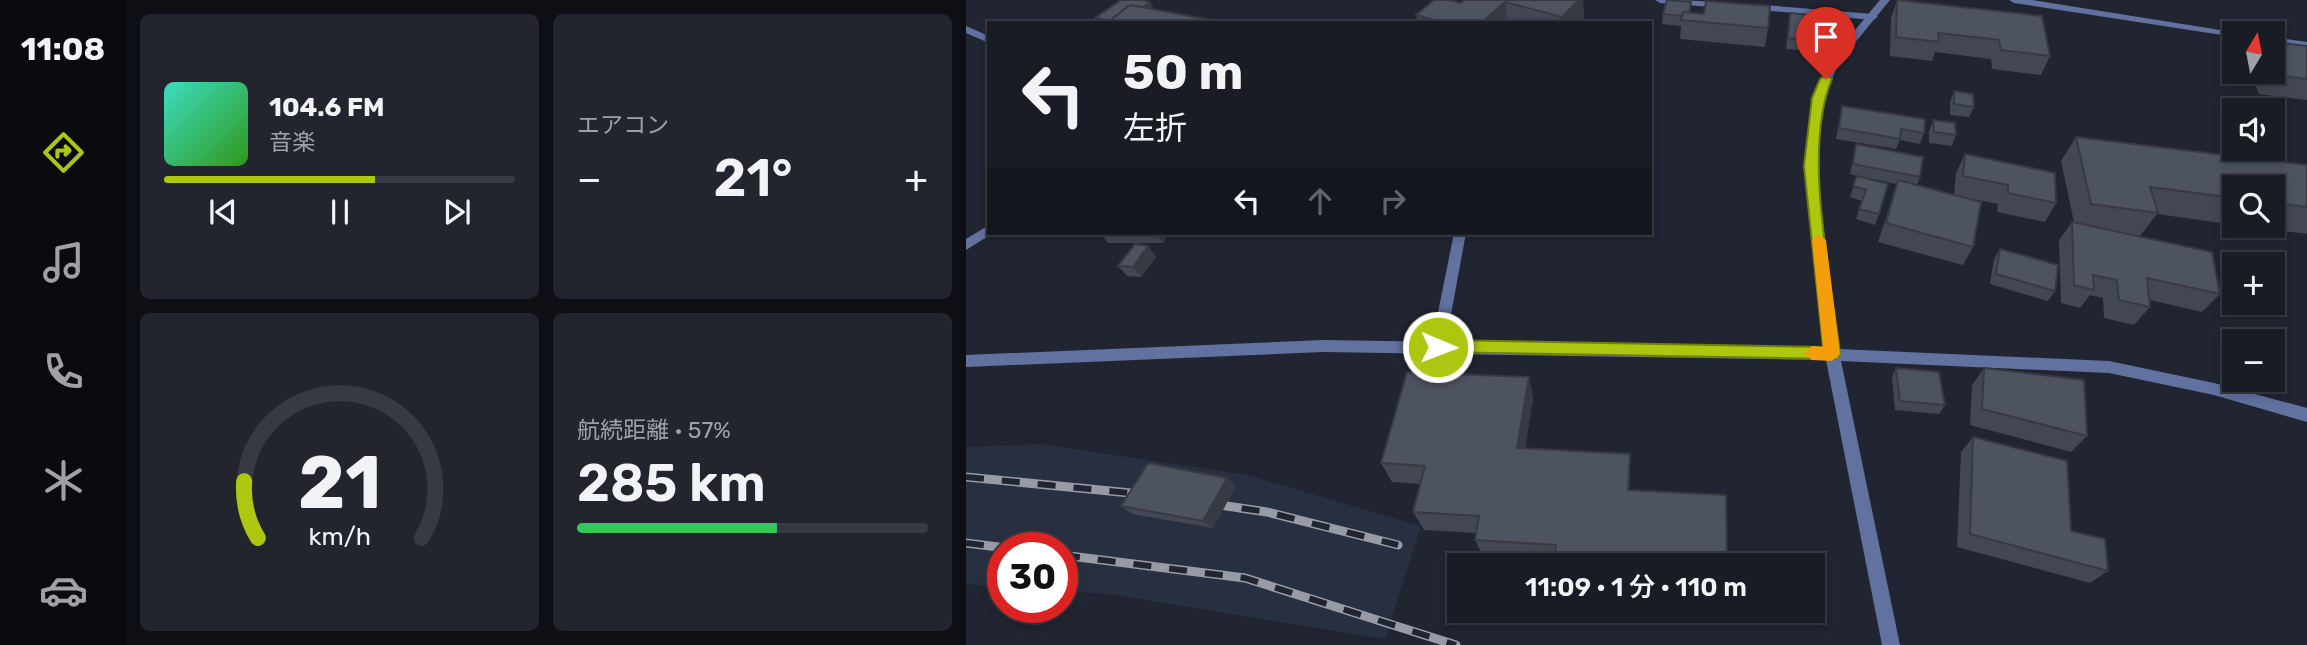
<!DOCTYPE html>
<html lang="ja">
<head>
<meta charset="utf-8">
<style>
  body { margin:0; font-family:Rubik,"Noto Sans JP",sans-serif; background:#22252d; color:#f1f3f6; height:100vh; display:flex; flex-direction:column; font-size:26px; white-space:nowrap }
  * { box-sizing:border-box; margin:0 }
  p { font-size:23px; color:#9fa1a7 }
  .icon { flex:none; width:38px; height:38px; fill:none; stroke:currentColor; stroke-width:2; stroke-linecap:round; stroke-linejoin:round }
  .map { position:relative; flex:1; overflow:hidden }
  .drawer { display:flex; flex-direction:column; gap:14px; padding:14px; background:#0e0f14; width:840px }
  .drawer>* { flex:none }
  .hud { position:absolute; left:21px; top:21px; width:665px; height:214px; border-radius:0px; box-shadow:0 4px 10px #0003,0 0 0 2px #373a42; background:#191c25; color:#f1f3f6; overflow:hidden }
  .needle { width:46px; rotate:10deg }
  .tools { position:absolute; left:1256px; top:21px; display:grid; gap:14px }
  .tools a { display:grid; place-items:center; width:63px; height:63px; border-radius:0px; background:#191c25; box-shadow:0 4px 10px #0003,0 0 0 2px #373a42; font-size:35px }
  .speed { position:absolute; left:21px; top:532px; display:flex; gap:14px; font-size:35px; font-weight:700; text-align:center }
  .speed>* { display:grid; place-content:center; width:91px; height:91px; border-radius:50%; background:#191c25; box-shadow:0 4px 10px #0003,0 0 0 2px #373a42; line-height:1 }
  .speed .limit { border:10px solid #d22; background:#fff; color:#111 }
  .pin { position:absolute; display:grid; place-items:center; width:60px; height:60px; color:#fff; margin:-72px -30px; border-radius:50% 50% 50% 0; rotate:-45deg; box-shadow:0 0 7px #0007 }
  .pin .icon { rotate:45deg }
  .me { position:absolute; width:77px; margin:-38px; rotate:91deg; stroke-linejoin:round; filter:drop-shadow(0 0 5px #0008) }
  .turn { display:flex; align-items:center; gap:24px; height:147px; padding:0 21px; font-size:32px }
  .turn .icon { width:91px; height:91px; stroke-width:2.5 }
  .turn b { display:block; font-size:49px; line-height:60px }
  .lanes { display:flex; align-items:center; height:66px; padding:0 21px; background:#0003; justify-content:center; gap:35px; direction:ltr }
  .lanes .off { opacity:.35 }
  .big { font-size:52px; font-weight:600; line-height:1.1 }
  .drawer .card { flex:1; display:flex; flex-direction:column; justify-content:center; gap:10px; min-width:0; padding:0 24px; border-radius:10px; background:#22252d }
  .drawer .dial { align-items:center; gap:0 }
  .dial svg { height:182px; overflow:visible; fill:none; stroke:#373a42; stroke-width:7; stroke-linecap:round; text-anchor:middle }
  .dial text { fill:#f1f3f6; stroke:none }
  .song { display:flex; align-items:center; gap:21px }
  .cover { width:84px; height:84px; border-radius:10px; background:linear-gradient(135deg,hsl(170 70% 55%),hsl(110 70% 35%)) }
  .played { height:7px; border-radius:4px; background:linear-gradient(90deg,#adc610 60%,#373a42 60%) }
  .keys { display:flex; justify-content:space-around; direction:ltr }
  .heat { display:flex; justify-content:space-between; align-items:center; font-size:38px; direction:ltr }
  .charge { height:10px; border-radius:5px; background:linear-gradient(90deg,#34c759 57%,#373a42 0) }
  .drawer .tiles { flex:1; display:grid; gap:14px; grid-template-columns:repeat(2,1fr) }
  .trip { position:absolute; left:481px; top:553px; width:378px; height:70px; border-radius:0px; background:#191c25; box-shadow:0 4px 10px #0003,0 0 0 2px #373a42; font-weight:600; line-height:70px; text-align:center }
  main { display:flex; flex:1; min-height:0 }
  .dock { display:flex; flex-direction:column; width:126px; justify-content:space-around; align-items:center; background:#0a0b0f; color:#9fa1a7 }
  .dock .icon { width:49px; height:49px }
  .dock .on { color:#adc610 }
  .dock b { font-size:32px; color:#f1f3f6 }
  .map>svg:first-child { display:block }
  .built { fill:#282f40 }
  .lines { fill:none; stroke-linecap:round; stroke-linejoin:round }
  .lane { fill:#6172a0; fill-rule:evenodd }
  .street { fill:#6172a0; fill-rule:evenodd }
  .rail-casing { stroke:#979ba5; stroke-width:9 }
  .rail { stroke:#212531; stroke-width:6; stroke-dasharray:18; stroke-linecap:butt }
  .wall { fill:#434753 }
  .shaded-wall { fill:#373a43 }
  .building { fill:#4e5360; stroke:#373a43; stroke-width:2 }
  .route { fill:#adc610; stroke:#70810a; stroke-width:2 }
  .slow { fill:#f59e0b }
</style>
</head>
<body>
<main>
<nav class="dock">
<b>11:08</b>
<svg class="icon on" aria-label="directions" viewBox="0 0 24 24"><path d="M12 3l9 9-9 9-9-9zM9 14v-3h6M13 9l2 2-2 2"/></svg>
<svg class="icon" aria-label="music" viewBox="0 0 24 24"><path d="M9 18V5l10-2v13"/><circle cx="6" cy="18" r="3"/><circle cx="16" cy="16" r="3"/></svg>
<svg class="icon" aria-label="phone" viewBox="0 0 24 24"><path d="M5 4h4l2 5-3 2q2 4 5 5l2-3 5 2v4C11 20 4 13 5 4z"/></svg>
<svg class="icon" aria-label="climate" viewBox="0 0 24 24"><path d="M12 3v18M4 7l16 10M4 17L20 7"/></svg>
<svg class="icon" aria-label="car" viewBox="0 0 24 24"><path d="M5 17H2v-5l4-1 3-4h7l3 4 3 1v5h-3M9 17h6M6 11h13"/><circle cx="7" cy="17" r="2"/><circle cx="17" cy="17" r="2"/></svg>
</nav>
<section class="drawer">
<div class="tiles">
<div class="card">
<div class="song"><i class="cover"></i><div><b>104.6 FM</b><p>音楽</p></div></div>
<div class="played"></div>
<div class="keys"><svg class="icon" aria-label="previous" viewBox="0 0 24 24"><path d="M18 5L8 12l10 7zM5 5v14"/></svg><svg class="icon" aria-label="pause" viewBox="0 0 24 24"><path d="M8 5v14M16 5v14"/></svg><svg class="icon" aria-label="next" viewBox="0 0 24 24"><path d="M6 5l10 7-10 7zM19 5v14"/></svg></div>
</div>
<div class="card"><p>エアコン</p>
<div class="heat"><a>−</a><b class="big">21°</b><a>+</a></div>
</div>
<div class="card dial"><svg viewBox="0 0 100 80">
<path d="M14 69A42 42 0 1 1 86 69"/>
<path d="M14 69A42 42 0 0 1 8 44" stroke="#adc610"/>
<text x="50" y="56" font-size="32" font-weight="700">21</text>
<text x="50" y="72" font-size="11">km/h</text>
</svg></div>
<div class="card"><p>航続距離 · 57%</p><b class="big">285 km</b><div class="charge"></div></div>
</div>
</section>
<div class="map">
<svg width="1341" height="645" viewBox="0 0 1341 645">
  <rect width="100%" height="100%" fill="#212531"/>
  <polygon class="built" points="75,444 281,475 455,526 419,639 142,594 96,591 96,548 37,548 37,587 0,584 0,447"/>
  <g class="lines">
    <g class="lane">
      <path d="M689,0c19,0 59,0 74,5l-5,3 -64,-5z"/>
      <polygon points="786,4 907,14 912,17 907,20 783,9 781,7"/>
      <polygon points="488,233 500,233 479,347 477,351 467,351 465,347"/>
    </g>
    <g class="street">
      <polygon points="914,0 924,0 874,61 857,98 850,166 873,349 1143,361 1248,383 1341,408 1341,422 1248,395 1143,373 875,361 934,645 916,645 860,360 357,352 0,367 0,355 357,340 858,348 838,166 847,98 864,60"/>
      <polygon points="1043,0 1066,0 1273,33 1269,33 1269,37 1048,3"/>
      <polygon points="0,26 23,36 23,43 0,33"/>
      <polygon points="1307,37 1341,42 1341,48 1307,43"/>
      <polygon points="23,225 23,233 27,233 0,250 0,239"/>
    </g>
    <defs>
      <g id="rail">
        <polyline points="0,477 185,495"/>
        <polyline points="240,503 301,512 432,545"/>
        <polyline points="0,543 40,548"/>
        <polyline points="96,555 279,578 490,645"/>
      </g>
    </defs>
    <use href="#rail" class="rail-casing"/>
    <use href="#rail" class="rail"/>
  </g>
  <g class="wall">
    <polygon points="498,0 617,0 618,20 616,23 452,23 450,15 495,3"/>
    <polygon points="931,0 1084,56 1075,75 1026,69 1025,59 969,52 966,61 924,56 925,18"/>
    <polygon points="189,10 262,23 132,23 129,18"/>
    <polygon points="725,13 802,28 799,47 714,39 715,26 696,24 697,14"/>
    <polygon points="824,13 851,41 849,52 820,49"/>
    <polygon points="1341,46 1341,100 1293,94 1284,72 1307,72"/>
    <polygon points="988,91 1008,107 1003,117 984,115 984,102"/>
    <polygon points="876,106 958,133 954,144 934,140 930,149 870,139"/>
    <polygon points="967,120 990,135 986,146 963,143 963,131"/>
    <polygon points="1110,137 1341,165 1341,234 1278,226 1307,226 1307,187 1269,187 1269,225 1191,214 1174,236 1254,294 1236,312 1184,300 1184,307 1168,325 1138,318 1137,298 1124,295 1114,308 1095,303 1093,240 1106,222 1108,222 1095,161"/>
    <polygon points="890,144 954,177 951,185 988,195 990,173 999,154 1090,203 1079,222 1031,212 1032,204 991,196 1007,247 997,265 912,242 931,184 893,176 913,214 909,225 890,219 896,201 884,197 891,176 884,174"/>
    <polygon points="134,233 203,233 197,243 142,243"/>
    <polygon points="182,246 190,257 175,277 161,276 152,266"/>
    <polygon points="1034,249 1089,291 1082,301 1024,284 1028,259"/>
    <polygon points="930,368 979,405 973,414 929,410 926,377"/>
    <polygon points="1018,368 1121,436 1105,452 1004,425 1006,385"/>
    <polygon points="563,377 567,398 559,448 664,473 663,490 588,561 517,556 509,540 510,533 458,530 447,512 454,484 426,482 415,463"/>
    <polygon points="1007,437 1105,531 1142,571 1124,583 991,547 995,452"/>
    <polygon points="261,478 270,486 247,528 166,514 155,506"/>
    <polygon points="659,611 759,611 757,618 659,612"/>
  </g>
  <g class="shaded-wall">
    <polygon points="613,0 617,0 618,20 616,23 597,23 596,17"/>
    <polygon points="184,2 190,12 155,23"/>
    <polygon points="539,2 542,23 515,23"/>
    <polygon points="189,233 203,233 197,243"/>
    <polygon points="182,246 190,257 175,277 167,267"/>
    <polygon points="563,377 567,398 556,467 551,448"/>
    <polygon points="664,454 664,473 662,508 662,490"/>
    <polygon points="261,478 270,486 247,528 237,521"/>
  </g>
  <g class="building">
    <polygon points="155,0 176,0 184,2 176,8 164,5 143,21 129,18"/>
    <polygon points="468,0 483,0 495,3 498,0 613,0 596,17 539,2 515,23 478,23 450,15"/>
    <polygon points="701,0 725,2 723,13 717,12 716,16 697,14"/>
    <polygon points="931,0 1076,16 1084,56 1035,50 1033,40 972,33 973,42 930,37"/>
    <polygon points="740,1 804,6 802,28 715,20 717,12 738,14"/>
    <polygon points="164,5 262,23 141,23"/>
    <polygon points="824,13 852,16 851,41 822,38"/>
    <polygon points="1307,42 1341,46 1341,79 1308,75 1307,72"/>
    <polygon points="988,91 1007,94 1008,107 988,104"/>
    <polygon points="876,106 959,119 958,133 935,129 934,139 873,128"/>
    <polygon points="967,120 989,123 990,135 968,132"/>
    <polygon points="1110,137 1341,165 1341,207 1307,203 1307,187 1269,187 1269,198 1184,187 1192,213 1125,204"/>
    <polygon points="890,144 957,157 954,177 887,164"/>
    <polygon points="999,154 1089,173 1090,203 1042,193 1042,185 997,176"/>
    <polygon points="891,176 922,184 913,214 893,209 900,190 887,186"/>
    <polygon points="932,180 1015,202 1007,247 920,223"/>
    <polygon points="1106,222 1246,252 1254,294 1181,278 1184,307 1153,300 1151,280 1127,275 1128,290 1108,285"/>
    <polygon points="169,244 182,246 167,267 152,266"/>
    <polygon points="1034,249 1092,265 1089,291 1030,274"/>
    <polygon points="930,368 973,372 979,405 934,401"/>
    <polygon points="1018,368 1118,380 1121,436 1016,409"/>
    <polygon points="441,372 563,377 551,448 664,454 662,490 760,495 761,565 587,565 590,545 509,540 513,516 447,512 459,466 415,463"/>
    <polygon points="1007,437 1101,461 1105,531 1139,539 1142,571 1004,534"/>
    <polygon points="182,463 261,478 237,521 155,506"/>
  </g>
  <path class="route" d="M860,75l6,4c-30,69 -1,199 8,275l-2,5 -405,-7 -3,-5 8,-7 385,7 -19,-181 8,-68 8,-19z"/>
  <polygon class="slow" points="853,235 860,240 874,354 866,361 846,360 838,353 846,346 857,347 846,240"/>
</svg>
<div class="tools">
<a><svg class="needle" viewBox="-14 -14 28 28"><path d="M0-13l5 13h-10z" fill="#e53935"/><path d="M0 13l5-13h-10z" fill="#9fa1a7"/></svg></a>
<a><svg class="icon" aria-label="sound" viewBox="0 0 24 24"><path d="M4 9h4l5-4v14l-5-4H4zM17 9q2 3 0 6"/></svg></a>
<a><svg class="icon" aria-label="search" viewBox="0 0 24 24"><circle cx="10" cy="10" r="6"/><path d="M15 15l6 6"/></svg></a>
<a>+</a>
<a>−</a>
</div>
<div class="speed"><div class="limit">30</div></div>
<div class="pin" style="left:860px;top:79px;background:#d93025"><svg class="icon" aria-label="arrive" viewBox="0 0 24 24"><path d="M6 21V4h12l-3 4 3 4H6"/></svg></div>
<svg class="me" style="left:472px;top:347px" viewBox="-20 -20 40 40"><circle r="17" fill="#adc610" stroke="#fff" stroke-width="3"/><path d="M0-11L8 9 0 5-8 9z" fill="#fff"/></svg>
<div class="trip">11:09 · 1 分 · 110 m</div>
<div class="hud">
<div class="turn"><svg class="icon" aria-label="left" viewBox="0 0 24 24"><path d="M17 20v-9H6M10 6l-5 5 5 5"/></svg><div><b>50 m</b>左折</div></div>
<div class="lanes"><svg class="icon" aria-label="left" viewBox="0 0 24 24"><path d="M17 20v-9H6M10 6l-5 5 5 5"/></svg><svg class="icon off" aria-label="ahead" viewBox="0 0 24 24"><path d="M12 20V5M6 11l6-6 6 6"/></svg><svg class="icon off" aria-label="right" viewBox="0 0 24 24"><path d="M7 20v-9h11M14 6l5 5-5 5"/></svg></div>
</div>
</div>
</main>
</body>
</html>
